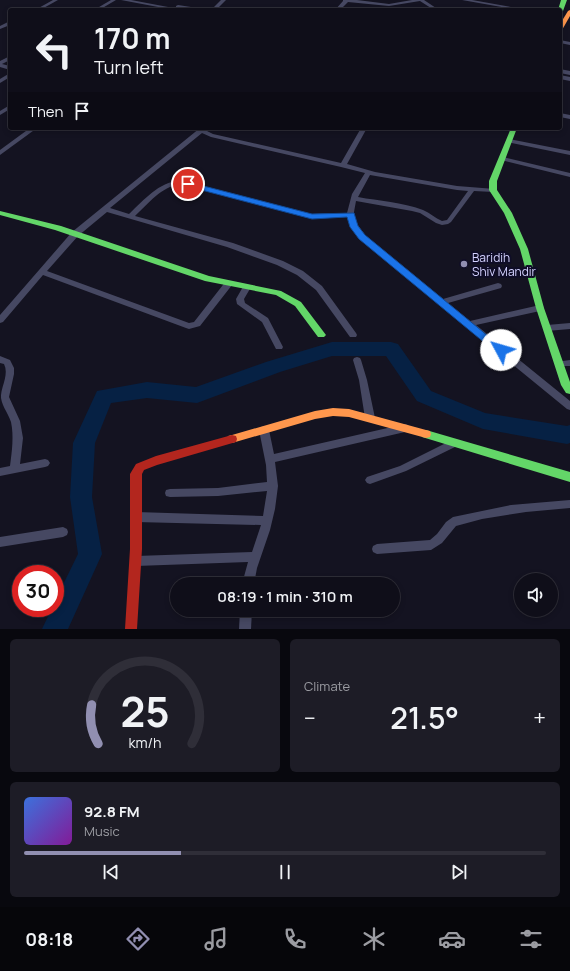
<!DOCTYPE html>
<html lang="en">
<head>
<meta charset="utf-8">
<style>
  body { margin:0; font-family:Manrope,sans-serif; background:#1d1c26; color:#f1f3f6; height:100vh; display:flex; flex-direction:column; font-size:15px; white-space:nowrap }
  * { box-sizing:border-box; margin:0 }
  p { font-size:13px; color:#9b9ca2 }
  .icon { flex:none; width:22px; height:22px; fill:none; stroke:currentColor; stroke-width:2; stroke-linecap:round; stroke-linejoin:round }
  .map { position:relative; height:629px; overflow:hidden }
  .sheet { display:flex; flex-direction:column; gap:10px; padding:10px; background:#08080e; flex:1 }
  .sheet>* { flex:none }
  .banner { position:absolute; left:8px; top:8px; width:554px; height:122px; border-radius:4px; box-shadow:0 2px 6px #0003,0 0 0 1px #2f2e38; background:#0f0e19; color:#f1f3f6; overflow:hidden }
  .tools { position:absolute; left:514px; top:573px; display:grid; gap:8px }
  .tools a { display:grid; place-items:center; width:44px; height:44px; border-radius:50%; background:#0f0e19; box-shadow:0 2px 6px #0003,0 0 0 1px #2f2e38; font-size:20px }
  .speed { position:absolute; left:12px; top:565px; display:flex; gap:8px; font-size:20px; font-weight:700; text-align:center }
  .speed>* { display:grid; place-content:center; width:52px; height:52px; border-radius:50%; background:#0f0e19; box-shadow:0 2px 6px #0003,0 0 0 1px #2f2e38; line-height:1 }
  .speed .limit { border:6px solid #d22; background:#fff; color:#111 }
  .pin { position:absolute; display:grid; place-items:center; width:34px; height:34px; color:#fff; margin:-17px; border:2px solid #fff; border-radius:50%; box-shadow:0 1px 4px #0007 }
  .me { position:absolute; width:44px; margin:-22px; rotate:309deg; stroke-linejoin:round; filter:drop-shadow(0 0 3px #0008) }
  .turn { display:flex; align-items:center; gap:14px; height:84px; padding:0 20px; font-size:18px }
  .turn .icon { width:52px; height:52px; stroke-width:2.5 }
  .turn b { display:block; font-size:28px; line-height:34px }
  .then { display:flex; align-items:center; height:38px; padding:0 20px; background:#0003; gap:8px; font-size:15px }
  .big { font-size:30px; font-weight:600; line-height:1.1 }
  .sheet .widget { flex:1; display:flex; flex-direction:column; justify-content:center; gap:6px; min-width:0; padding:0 14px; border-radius:6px; background:#1d1c26 }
  .sheet .dial { align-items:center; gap:0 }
  .dial svg { height:104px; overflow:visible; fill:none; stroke:#2f2e38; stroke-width:7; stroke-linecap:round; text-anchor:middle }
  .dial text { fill:#f1f3f6; stroke:none }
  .song { display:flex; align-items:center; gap:12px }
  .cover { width:48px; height:48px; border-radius:6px; background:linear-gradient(135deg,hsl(220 70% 55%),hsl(290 70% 35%)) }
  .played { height:4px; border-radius:2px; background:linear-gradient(90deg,#918fb1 30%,#2f2e38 30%) }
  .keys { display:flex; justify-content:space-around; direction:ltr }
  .heat { display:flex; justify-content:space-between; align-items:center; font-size:22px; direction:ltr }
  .sheet .tiles { flex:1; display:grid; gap:10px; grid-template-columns:1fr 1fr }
  .widget:last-child { grid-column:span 2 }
  .trip { position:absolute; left:170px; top:577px; width:230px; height:40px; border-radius:20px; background:#0f0e19; box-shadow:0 2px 6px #0003,0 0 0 1px #2f2e38; font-weight:600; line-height:40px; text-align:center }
  .menu { display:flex; height:64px; justify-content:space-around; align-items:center; background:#06060a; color:#9b9ca2 }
  .menu .icon { width:28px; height:28px }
  .menu .active { color:#918fb1 }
  .menu b { font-size:18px; color:#f1f3f6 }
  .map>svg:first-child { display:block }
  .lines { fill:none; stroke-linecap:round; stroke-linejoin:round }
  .river { fill:#062144; fill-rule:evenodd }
  .street { fill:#464862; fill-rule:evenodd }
  .fast { fill:#63d668; fill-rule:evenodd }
  .slow { fill:#ff974d; fill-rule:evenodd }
  .jam { fill:#b3261e; fill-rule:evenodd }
  .route { fill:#1a73e8; stroke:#114b97 }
  .poi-dot { fill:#918fb1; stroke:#0f0d27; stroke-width:1.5 }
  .labels { text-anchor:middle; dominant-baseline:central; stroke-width:4; stroke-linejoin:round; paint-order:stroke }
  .poi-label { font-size:12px; fill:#d4d2ff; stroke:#0f0d27; text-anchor:start }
</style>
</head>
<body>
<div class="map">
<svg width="570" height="629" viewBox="0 0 570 629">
  <rect width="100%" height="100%" fill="#141321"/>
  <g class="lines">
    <polygon class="river" points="332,342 391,342 398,344 431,391 485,413 567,426 570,425 570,443 567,444 483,429 417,401 386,356 332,356 280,372 197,403 147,398 111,403 95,443 92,497 102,554 68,629 42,629 52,608 55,608 55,601 78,554 70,497 73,443 97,391 147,382 196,387 266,362"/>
    <g class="street">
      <polygon points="53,0 58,0 40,10 35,10"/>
      <polygon points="111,0 116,0 99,10 94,10"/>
      <polygon points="121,0 131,0 184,10 174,10"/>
      <polygon points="221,0 226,0 216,10 211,10"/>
      <polygon points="343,0 357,0 389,4 412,0 424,0 439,10 434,10 420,1 389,6 348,2 340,10 335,10 343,1"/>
      <polygon points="462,0 472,0 528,10 518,10"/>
      <polygon points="178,5 204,9 206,10 195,10 176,7 176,6"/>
      <polygon points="8,22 10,22 10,25 0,29 0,26"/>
      <polygon points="560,40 570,42 570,45 560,43"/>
      <polygon points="10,56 10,60 2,64 10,66 10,70 0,67 0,61"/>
      <polygon points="560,69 570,71 570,75 560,73"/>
      <polygon points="10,73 10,77 0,83 0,79"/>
      <polygon points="560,75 570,77 570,81 560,79"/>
      <polygon points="10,105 10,109 0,115 0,111"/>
      <polygon points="560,113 570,115 570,119 560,117"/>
      <polygon points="30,128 37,128 0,155 0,150"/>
      <path d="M200,128h6l1,3 6,3 128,29 20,-35h6l-20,36 28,8 82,14 38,3v2l-2,1 -19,-1 -23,31 -3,2 -6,1 -6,-2 -16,-10 -8,-2 -56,-10 -2,11 1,9 10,14 78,64 55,-16 3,1 1,2 -1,2 -53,15 22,18 70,-16 3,1 1,2 -4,3 -64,14 94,76v9l-3,-1 -208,-170 -9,-13 -2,-9 -37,1 -131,-34c-19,3 -31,19 -45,32l98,27 50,18 20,10 19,15 34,47 1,2 -1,2h-6l-34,-47 -19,-15 -20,-10 -50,-18 -120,-35 -29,24 -31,35 142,52 5,-1 32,-41h6l1,2 -1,2 -32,41 -11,3 -3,-1 -143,-53 -40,47 -3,1v-8l72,-83zM202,133l9,4 130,30 24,6 -13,21 -5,19 -36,1 -131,-34c-22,3 -35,19 -51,34l-19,-6zM370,175l87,15 11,1 -21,29 -5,1c-7,-3 -12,-8 -19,-11 -21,-8 -44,-9 -65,-13z"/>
      <polygon points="509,139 570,151 570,155 507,142 507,140"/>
      <polygon points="503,157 570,173 570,177 501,160 500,159"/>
      <polygon points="247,284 251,287 244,299 245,303 268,318 283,347 282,349 276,349 262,322 237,304 236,299 244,285"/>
      <polygon points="570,323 570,329 547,331 543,328 547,325"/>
      <path d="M0,356l10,4 4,8v6l-5,23 11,24 3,17 -3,26 25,-5 3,1 2,3 -2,3 -3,1 -45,9v-8l10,-2c2,-15 4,-30 1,-44 -3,-9 -11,-19 -10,-27 1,-10 8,-21 3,-31l-4,-1z"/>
      <polygon points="357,357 360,358 361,360 367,380 375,418 373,421 370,422 367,421 365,418 359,380 353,360 354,358"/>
      <polygon points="570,360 570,366 556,366 555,364 556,362"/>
      <polygon points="405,424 408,425 410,428 408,431 405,432 275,462 278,486 275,509 270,530 257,568 254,584 242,584 248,562 136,566 132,565 131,561 132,557 136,556 252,552 261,525 136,522 132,520 131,517 132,514 136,512 263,516 267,491 218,496 170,497 166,496 165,493 166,490 170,489 218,488 267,482 266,465 259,430 261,427 264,426 267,427 269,430 274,454"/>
      <polygon points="454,439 457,440 459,443 457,446 406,471 370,484 367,483 365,480 367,477 400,466"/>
      <polygon points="570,500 570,508 526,512 482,519 456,526 442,543 431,550 377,554 373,552 372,549 373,546 377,544 430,540 437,534 446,522 453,517 511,505"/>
      <polygon points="63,527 67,529 68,532 67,535 63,537 0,547 0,537"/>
      <polygon points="240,610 252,610 251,629 239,629"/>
    </g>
    <g class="fast">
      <polygon points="561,0 567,0 563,11 560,13 560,10 558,10"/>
      <polygon points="511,128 517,128 497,181 497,190 512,213 528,249 544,308 570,382 570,394 566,393 561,385 536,308 520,249 504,213 489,190 489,181"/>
      <polygon points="0,211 61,226 209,276 281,291 301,302 326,335 324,337 318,337 295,306 276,295 205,281 55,230 0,215"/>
      <polygon points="426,430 570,472 570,482 422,437 421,434 422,431"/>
    </g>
    <g class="slow">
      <polygon points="570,10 570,16 562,30 560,31 560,24 568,11"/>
      <polygon points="333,408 349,409 426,430 430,431 431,434 430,437 426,438 349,417 333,416 315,419 232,443 228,442 227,439 228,436 232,435 315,411"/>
    </g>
    <polygon class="jam" points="232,435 236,436 237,439 236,442 157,465 144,470 142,474 142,549 137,629 125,629 130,549 130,474 136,464 156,456"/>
  </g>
  <polygon class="route" points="188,182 312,214 354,213 358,226 365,235 505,350 504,353 497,353 359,239 350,227 347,217 312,219 186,186 186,183"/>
  <circle class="poi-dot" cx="464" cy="264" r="4"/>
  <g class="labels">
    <g class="poi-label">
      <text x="472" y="257">Baridih<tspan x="472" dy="14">Shiv Mandir</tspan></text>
    </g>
  </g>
</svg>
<div class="tools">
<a><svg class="icon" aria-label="sound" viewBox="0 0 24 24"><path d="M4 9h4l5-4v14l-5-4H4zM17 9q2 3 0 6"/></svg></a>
</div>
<div class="speed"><div class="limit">30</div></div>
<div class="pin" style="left:188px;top:184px;background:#d93025"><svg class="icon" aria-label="arrive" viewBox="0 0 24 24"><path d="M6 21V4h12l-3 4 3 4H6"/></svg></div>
<svg class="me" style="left:501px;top:350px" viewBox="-20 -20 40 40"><circle r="19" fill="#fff"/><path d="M0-13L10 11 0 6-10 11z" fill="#1a73e8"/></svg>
<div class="trip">08:19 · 1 min · 310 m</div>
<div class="banner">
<div class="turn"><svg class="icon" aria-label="left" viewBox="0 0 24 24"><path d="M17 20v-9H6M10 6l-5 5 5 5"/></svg><div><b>170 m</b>Turn left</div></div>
<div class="then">Then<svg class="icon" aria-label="arrive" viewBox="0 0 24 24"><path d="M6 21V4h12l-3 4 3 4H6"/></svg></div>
</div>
</div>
<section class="sheet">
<div class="tiles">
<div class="widget dial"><svg viewBox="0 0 100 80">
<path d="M14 69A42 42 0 1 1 86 69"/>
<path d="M14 69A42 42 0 0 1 9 39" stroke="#918fb1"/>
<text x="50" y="56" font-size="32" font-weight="700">25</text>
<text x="50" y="72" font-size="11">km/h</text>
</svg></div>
<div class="widget"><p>Climate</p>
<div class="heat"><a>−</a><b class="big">21.5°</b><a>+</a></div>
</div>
<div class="widget">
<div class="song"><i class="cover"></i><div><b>92.8 FM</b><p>Music</p></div></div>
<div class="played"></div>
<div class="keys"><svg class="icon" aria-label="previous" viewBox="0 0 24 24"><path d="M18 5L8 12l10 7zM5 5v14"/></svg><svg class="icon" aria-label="pause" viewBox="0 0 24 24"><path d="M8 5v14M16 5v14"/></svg><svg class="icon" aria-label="next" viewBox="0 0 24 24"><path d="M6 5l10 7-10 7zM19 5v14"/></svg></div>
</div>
</div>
</section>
<nav class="menu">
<b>08:18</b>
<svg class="icon active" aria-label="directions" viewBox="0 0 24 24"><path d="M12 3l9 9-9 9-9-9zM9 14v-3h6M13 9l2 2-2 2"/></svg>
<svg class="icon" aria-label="music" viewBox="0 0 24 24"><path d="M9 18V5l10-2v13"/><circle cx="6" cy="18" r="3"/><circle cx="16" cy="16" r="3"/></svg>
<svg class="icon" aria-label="phone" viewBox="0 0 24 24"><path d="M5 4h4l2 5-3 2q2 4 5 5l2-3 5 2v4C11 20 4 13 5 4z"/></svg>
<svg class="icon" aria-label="climate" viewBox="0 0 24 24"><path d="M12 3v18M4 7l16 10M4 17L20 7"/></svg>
<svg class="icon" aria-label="car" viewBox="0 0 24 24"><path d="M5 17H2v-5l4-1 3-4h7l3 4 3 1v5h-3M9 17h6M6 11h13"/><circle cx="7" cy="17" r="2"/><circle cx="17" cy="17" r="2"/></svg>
<svg class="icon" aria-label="filters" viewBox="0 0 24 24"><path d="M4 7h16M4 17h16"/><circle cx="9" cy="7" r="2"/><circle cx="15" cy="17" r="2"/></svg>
</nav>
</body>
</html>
